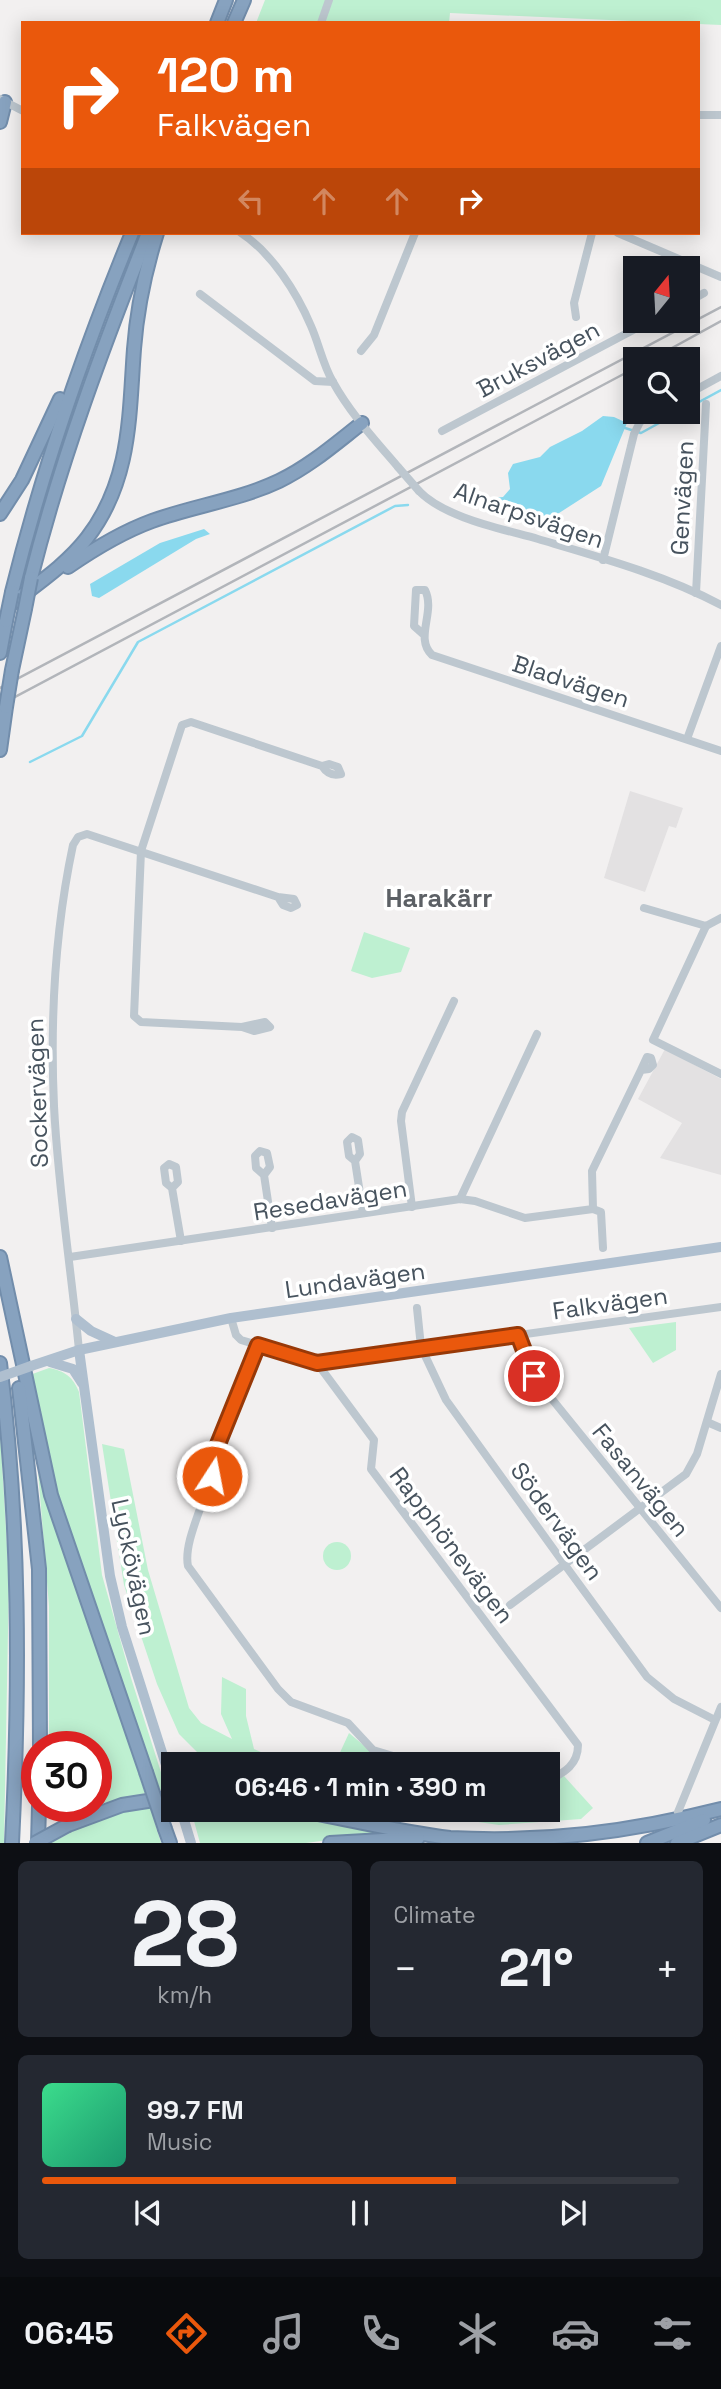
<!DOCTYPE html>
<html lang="en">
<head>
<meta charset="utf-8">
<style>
  body { margin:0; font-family:"Space Grotesk",sans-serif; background:#242831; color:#f1f3f6; height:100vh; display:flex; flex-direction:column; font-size:26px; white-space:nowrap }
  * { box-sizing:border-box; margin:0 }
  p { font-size:23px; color:#9ea1a6 }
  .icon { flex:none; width:38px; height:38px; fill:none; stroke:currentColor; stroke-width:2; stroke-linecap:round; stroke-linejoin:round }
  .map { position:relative; height:1843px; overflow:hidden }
  .panel { display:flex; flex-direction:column; gap:18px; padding:18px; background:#0d0f14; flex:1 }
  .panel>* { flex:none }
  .hud { position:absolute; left:21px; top:21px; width:679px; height:214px; border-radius:0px; box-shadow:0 4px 18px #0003; background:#ea580c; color:#fff; overflow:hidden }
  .needle { width:46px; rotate:18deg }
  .tools { position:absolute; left:623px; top:256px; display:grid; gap:14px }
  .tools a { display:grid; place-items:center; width:77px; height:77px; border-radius:0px; background:#171b24; box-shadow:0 4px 18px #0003; font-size:35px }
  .speed { position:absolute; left:21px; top:1731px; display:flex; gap:14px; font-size:35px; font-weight:700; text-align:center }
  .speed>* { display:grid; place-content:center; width:91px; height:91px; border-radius:50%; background:#171b24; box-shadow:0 4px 18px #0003; line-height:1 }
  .speed .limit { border:10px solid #d22; background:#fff; color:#111 }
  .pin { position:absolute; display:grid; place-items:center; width:60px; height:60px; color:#fff; margin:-30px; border:4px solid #fff; border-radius:50%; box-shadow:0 2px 7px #0007 }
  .me { position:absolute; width:77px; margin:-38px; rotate:11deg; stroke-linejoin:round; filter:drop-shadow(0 0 5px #0008) }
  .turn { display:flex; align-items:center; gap:24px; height:147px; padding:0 21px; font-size:32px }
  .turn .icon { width:91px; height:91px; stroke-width:2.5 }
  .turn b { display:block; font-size:49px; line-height:60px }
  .lanes { display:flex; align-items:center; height:66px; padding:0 21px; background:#0003; justify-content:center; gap:35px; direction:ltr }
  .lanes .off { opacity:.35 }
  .big { font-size:52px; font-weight:600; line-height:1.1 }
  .panel .card { flex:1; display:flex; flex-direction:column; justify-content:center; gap:10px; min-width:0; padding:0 24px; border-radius:10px; background:#242831 }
  .panel .dial { align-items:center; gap:0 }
  .dial b { font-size:91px; line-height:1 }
  .song { display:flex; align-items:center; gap:21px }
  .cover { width:84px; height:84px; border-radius:10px; background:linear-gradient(135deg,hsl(150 70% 55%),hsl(160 70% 35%)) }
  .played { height:7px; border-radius:4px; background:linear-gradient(90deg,#ea580c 65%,#363941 65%) }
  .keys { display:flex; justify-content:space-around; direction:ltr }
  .heat { display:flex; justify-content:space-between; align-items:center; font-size:38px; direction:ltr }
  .panel .tiles { flex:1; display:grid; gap:18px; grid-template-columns:1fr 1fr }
  .card:last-child { grid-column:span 2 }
  .trip { position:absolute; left:161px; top:1752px; width:399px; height:70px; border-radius:0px; background:#171b24; box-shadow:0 4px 18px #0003; font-weight:600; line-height:70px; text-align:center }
  .menu { display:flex; height:112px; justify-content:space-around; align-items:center; background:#090b0e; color:#9ea1a6 }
  .menu .icon { width:49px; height:49px }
  .menu .active { color:#ea580c }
  .menu b { font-size:32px; color:#f1f3f6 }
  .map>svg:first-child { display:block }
  .education { fill:#e3e1e2 }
  .green { fill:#bef0d1 }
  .water { fill:#8ad9ee }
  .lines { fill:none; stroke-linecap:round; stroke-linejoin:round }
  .stream { stroke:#8ad9ee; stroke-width:2.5 }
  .highway-casing { stroke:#728dab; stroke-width:16 }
  .minor { stroke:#bdc7cf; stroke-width:8 }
  .major { stroke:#afbfcf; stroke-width:10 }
  .highway { stroke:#87a2bf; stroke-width:12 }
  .rail { stroke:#b2b5ba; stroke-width:2.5 }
  .highway-bridge-casing { stroke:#728dab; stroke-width:16; stroke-linecap:butt }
  .minor-bridge { stroke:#bdc7cf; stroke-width:8 }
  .major-bridge { stroke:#afbfcf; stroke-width:10 }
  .highway-bridge { stroke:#87a2bf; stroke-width:12 }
  .route-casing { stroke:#983908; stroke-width:18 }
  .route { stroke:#ea580c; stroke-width:12 }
  .labels { text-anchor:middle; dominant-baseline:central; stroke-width:7; stroke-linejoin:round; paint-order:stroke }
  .street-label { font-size:24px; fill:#47535e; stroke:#fff }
  .neighbourhood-label { font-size:26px; font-weight:bold; fill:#5c6065; stroke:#fff }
</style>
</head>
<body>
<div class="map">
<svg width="721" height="1843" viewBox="0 0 721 1843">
  <rect width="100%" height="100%" fill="#f2f0f0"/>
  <g class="education">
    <polygon points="630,791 683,808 676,828 669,826 645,892 604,878"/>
    <polygon points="665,1049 721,1079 721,1175 660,1158 682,1123 638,1099"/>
  </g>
  <g class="green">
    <polygon points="265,0 721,0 721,25 450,13 449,23 256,23"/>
    <polygon points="364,932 410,948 401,972 372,978 351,971"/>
    <polygon points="676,1322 676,1350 653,1363 629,1328"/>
    <path d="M49,1368c16,3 24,9 30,24l23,183 29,103 35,110 -6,2 -96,-269 -37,-145z"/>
    <polygon points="0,1430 9,1579 4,1843 0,1843"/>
    <polygon points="102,1444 124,1449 148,1570 189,1708 201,1723 232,1739 221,1714 222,1677 246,1689 246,1716 254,1749 279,1760 301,1764 209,1764 179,1734 157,1684 124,1585"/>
    <polygon points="38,1471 146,1793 96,1805 96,1746 49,1746 49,1606"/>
    <circle cx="337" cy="1556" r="14"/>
    <polygon points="349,1733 374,1754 406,1764 323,1764 337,1759"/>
    <polygon points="564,1776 593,1808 581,1819 499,1825 395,1810 548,1810 548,1783"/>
    <polygon points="150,1806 161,1843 51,1843 97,1818"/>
    <polygon points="191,1810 261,1810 414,1835 343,1838 306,1843 200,1843"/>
  </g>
  <g class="water">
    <polygon points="603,416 614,417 627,423 601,486 556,515 532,520 503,504 483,503 480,499 503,497 510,489 508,473 513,464 540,457 550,447 582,431"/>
    <polygon points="204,529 210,534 196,539 99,598 92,596 90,584 160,543"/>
  </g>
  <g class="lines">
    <g class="stream">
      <polyline points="688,408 721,390"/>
      <polyline points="625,428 641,433 681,411"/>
      <polyline points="30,762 82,736 138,642 395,506 408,505"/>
    </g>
    <defs>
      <g id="highway">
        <polyline points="217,23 226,0"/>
        <polyline points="234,23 244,0"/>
        <polyline points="0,122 5,102"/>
        <polyline points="0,514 22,480 60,399"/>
        <path d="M68,567c26,-18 54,-35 84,-46 41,-15 87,-21 127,-40 31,-15 56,-37 83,-58"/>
        <path d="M31,578c30,-119 72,-231 117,-345"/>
        <path d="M12,592c31,-125 71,-240 120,-359"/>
        <path d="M10,605c27,-21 56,-40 77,-67 44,-57 42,-121 47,-189 3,-40 11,-78 23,-116"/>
        <polyline points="0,653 6,621"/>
        <polyline points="12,670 25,609"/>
        <polyline points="0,750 6,707"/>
        <polyline points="0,1257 51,1495 146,1772"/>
        <path d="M0,1363c20,160 20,319 12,480"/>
        <polyline points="19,1388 39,1569 40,1746"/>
        <path d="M297,1810c51,9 102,22 153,28 94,5 180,-6 271,-29"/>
        <polyline points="68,1825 122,1805 173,1797"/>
        <polyline points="165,1829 170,1843"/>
        <polyline points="38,1843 39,1806"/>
        <polyline points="330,1843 418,1838"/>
        <polyline points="647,1843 704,1820"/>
        <polyline points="677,1843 721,1825"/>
      </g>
    </defs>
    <use href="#highway" class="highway-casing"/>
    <g class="minor">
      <polyline points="321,23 329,0"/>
      <polyline points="0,99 23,111"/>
      <polyline points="698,115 721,115"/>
      <path d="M241,233c31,20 56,60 70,93 8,18 12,39 22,56 17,31 42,58 65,85"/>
      <polyline points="618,233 721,277"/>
      <polyline points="200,294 315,381 333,382"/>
      <polyline points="688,302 704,293"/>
      <polyline points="576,317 574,303 592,233"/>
      <polyline points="361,351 374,335 415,233"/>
      <polyline points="688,394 721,376"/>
      <polyline points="442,431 652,320"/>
      <path d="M419,491c26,27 84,38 119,48 61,18 127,36 183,66"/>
      <polyline points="603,560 634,434 640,422 657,411"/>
      <polyline points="696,593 706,404"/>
      <path d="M423,634l-9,-8 2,-36h9c11,22 -11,48 7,65l289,96"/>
      <polyline points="687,739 721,646"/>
      <polyline points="644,908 706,926 721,918"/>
      <polyline points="706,926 653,1040 721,1074"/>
      <path d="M242,1027l23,-5 5,5 -16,4 -12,-4 -101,-5 -7,-6 7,-165 41,-126 9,-3 131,44c5,8 11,10 19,8l-3,-7 -9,-3 -7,2"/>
      <polyline points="355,1161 349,1156 347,1142 352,1137 358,1140 360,1154 355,1161 363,1213"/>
      <polyline points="264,1175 256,1168 255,1156 260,1151 267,1153 270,1167 264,1175 272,1228"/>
      <polyline points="172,1188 166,1183 164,1168 169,1164 176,1167 178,1182 172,1188 181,1241"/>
      <polyline points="460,1199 537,1034"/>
      <polyline points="412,1207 401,1121 402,1112 454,1001"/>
      <polyline points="593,1209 601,1212 603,1248"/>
      <polyline points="70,1257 460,1199 475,1201 525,1218 593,1209 592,1171 641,1070 649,1069 653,1065 651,1058 647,1057 641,1070"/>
      <polyline points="417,1308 421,1347 446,1400 565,1565 647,1677 674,1699 715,1720"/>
      <polyline points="231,1318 236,1335 241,1340 317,1363 721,1307"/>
      <polyline points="518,1335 528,1364 543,1388 721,1608"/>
      <path d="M258,1345l-44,109c0,34 -32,84 -26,112l90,123 13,13 57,21 25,27 47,14"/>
      <path d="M79,1350c-8,-81 -21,-163 -25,-244 -4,-88 1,-176 19,-261l5,-8 9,-3 191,63 5,8 8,3 6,-3 -3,-6 -16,-2"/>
      <path d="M317,1363l57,77 -3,29 207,276c0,19 -13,28 -30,35"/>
      <polyline points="707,1422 721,1428"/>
      <polyline points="510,1605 686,1474 697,1454 721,1374"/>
      <polyline points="429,1764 432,1764"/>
      <polyline points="678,1812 721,1707"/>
    </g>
    <g class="major">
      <polyline points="76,1319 91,1331 115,1342"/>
      <polyline points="79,1350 110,1576 122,1627 173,1787"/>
      <polyline points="50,1362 73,1369 82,1383"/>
      <polyline points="31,1366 79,1350 231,1318 721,1247"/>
      <polyline points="181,1810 191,1843"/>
    </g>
    <use href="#highway" class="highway"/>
    <g class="rail">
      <polyline points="652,359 721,321"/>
      <polyline points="0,688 721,307"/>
      <polyline points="0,705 635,368"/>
    </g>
    <defs>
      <g id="highway-bridge">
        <polyline points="25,609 31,578"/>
        <polyline points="6,621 12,592"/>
        <polyline points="6,707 12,670"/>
        <polyline points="146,1772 165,1829"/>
        <polyline points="35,1843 68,1825"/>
      </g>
    </defs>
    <use href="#highway-bridge" class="highway-bridge-casing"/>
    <polyline class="minor-bridge" points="398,467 419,491"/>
    <polyline class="major-bridge" points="0,1377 31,1366"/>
    <use href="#highway-bridge" class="highway-bridge"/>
  </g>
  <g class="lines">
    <defs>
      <polyline id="route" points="212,1476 214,1454 258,1345 317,1363 518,1335 534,1376"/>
    </defs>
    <use href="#route" class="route-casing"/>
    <use href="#route" class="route"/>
  </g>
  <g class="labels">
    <g class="street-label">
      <text transform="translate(538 359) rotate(-28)">Bruksvägen</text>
      <text transform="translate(682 498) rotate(-87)">Genvägen</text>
      <text transform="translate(529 515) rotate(19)">Alnarpsvägen</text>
      <text transform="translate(571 681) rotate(18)">Bladvägen</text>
      <text transform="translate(37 1093) rotate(-92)">Sockervägen</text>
      <text transform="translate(330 1200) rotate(-9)">Resedavägen</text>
      <text transform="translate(355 1280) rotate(-8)">Lundavägen</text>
      <text transform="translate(610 1303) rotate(-8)">Falkvägen</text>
      <text transform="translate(641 1480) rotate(51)">Fasanvägen</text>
      <text transform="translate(557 1521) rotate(54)">Södervägen</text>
      <text transform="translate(452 1545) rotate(53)">Rapphönevägen</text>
      <text transform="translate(134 1567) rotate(78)">Lyckövägen</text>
    </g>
    <g class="neighbourhood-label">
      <text x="439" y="898">Harakärr</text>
    </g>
  </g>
</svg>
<div class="tools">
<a><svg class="needle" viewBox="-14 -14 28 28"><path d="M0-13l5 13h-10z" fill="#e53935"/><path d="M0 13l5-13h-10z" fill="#9ea1a6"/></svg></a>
<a><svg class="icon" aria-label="search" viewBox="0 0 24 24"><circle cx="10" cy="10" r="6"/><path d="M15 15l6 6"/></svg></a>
</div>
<div class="speed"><div class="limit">30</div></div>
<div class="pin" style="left:534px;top:1376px;background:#d93025"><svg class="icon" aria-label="arrive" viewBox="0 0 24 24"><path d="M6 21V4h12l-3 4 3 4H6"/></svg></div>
<svg class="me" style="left:212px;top:1476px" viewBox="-20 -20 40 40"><circle r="17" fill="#ea580c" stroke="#fff" stroke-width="3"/><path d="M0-11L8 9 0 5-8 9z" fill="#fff"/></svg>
<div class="trip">06:46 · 1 min · 390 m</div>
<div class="hud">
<div class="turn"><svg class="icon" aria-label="right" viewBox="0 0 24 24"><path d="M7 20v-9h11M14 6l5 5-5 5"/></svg><div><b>120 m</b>Falkvägen</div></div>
<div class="lanes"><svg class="icon off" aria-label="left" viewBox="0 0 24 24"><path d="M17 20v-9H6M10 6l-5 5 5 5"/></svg><svg class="icon off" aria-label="ahead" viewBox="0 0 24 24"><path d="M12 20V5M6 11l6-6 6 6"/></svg><svg class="icon off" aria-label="ahead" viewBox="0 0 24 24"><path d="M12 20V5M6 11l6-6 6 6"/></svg><svg class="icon" aria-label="right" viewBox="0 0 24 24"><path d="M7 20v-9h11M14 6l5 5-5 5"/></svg></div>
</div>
</div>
<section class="panel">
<div class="tiles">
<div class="card dial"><b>28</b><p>km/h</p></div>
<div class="card"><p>Climate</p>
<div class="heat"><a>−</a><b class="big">21°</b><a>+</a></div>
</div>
<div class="card">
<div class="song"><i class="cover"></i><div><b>99.7 FM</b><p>Music</p></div></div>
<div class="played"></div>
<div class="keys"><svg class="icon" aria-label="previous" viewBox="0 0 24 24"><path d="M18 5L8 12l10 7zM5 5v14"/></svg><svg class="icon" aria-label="pause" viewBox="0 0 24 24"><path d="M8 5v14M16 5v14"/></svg><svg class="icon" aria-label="next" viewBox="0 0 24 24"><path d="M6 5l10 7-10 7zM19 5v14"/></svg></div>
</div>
</div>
</section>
<nav class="menu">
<b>06:45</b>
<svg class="icon active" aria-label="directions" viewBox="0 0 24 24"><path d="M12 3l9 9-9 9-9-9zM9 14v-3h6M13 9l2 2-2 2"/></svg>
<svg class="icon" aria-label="music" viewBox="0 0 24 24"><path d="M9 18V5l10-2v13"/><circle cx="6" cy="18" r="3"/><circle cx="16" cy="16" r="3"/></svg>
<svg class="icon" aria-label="phone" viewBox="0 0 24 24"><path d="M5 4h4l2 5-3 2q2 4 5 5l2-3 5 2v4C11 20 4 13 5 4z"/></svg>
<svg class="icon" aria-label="climate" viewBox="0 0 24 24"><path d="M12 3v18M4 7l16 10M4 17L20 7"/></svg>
<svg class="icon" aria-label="car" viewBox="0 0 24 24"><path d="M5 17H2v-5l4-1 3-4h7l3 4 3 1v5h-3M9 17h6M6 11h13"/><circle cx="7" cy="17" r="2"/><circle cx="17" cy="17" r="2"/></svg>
<svg class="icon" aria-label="filters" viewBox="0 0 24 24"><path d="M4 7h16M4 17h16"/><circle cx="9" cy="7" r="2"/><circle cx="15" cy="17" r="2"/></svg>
</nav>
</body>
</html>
